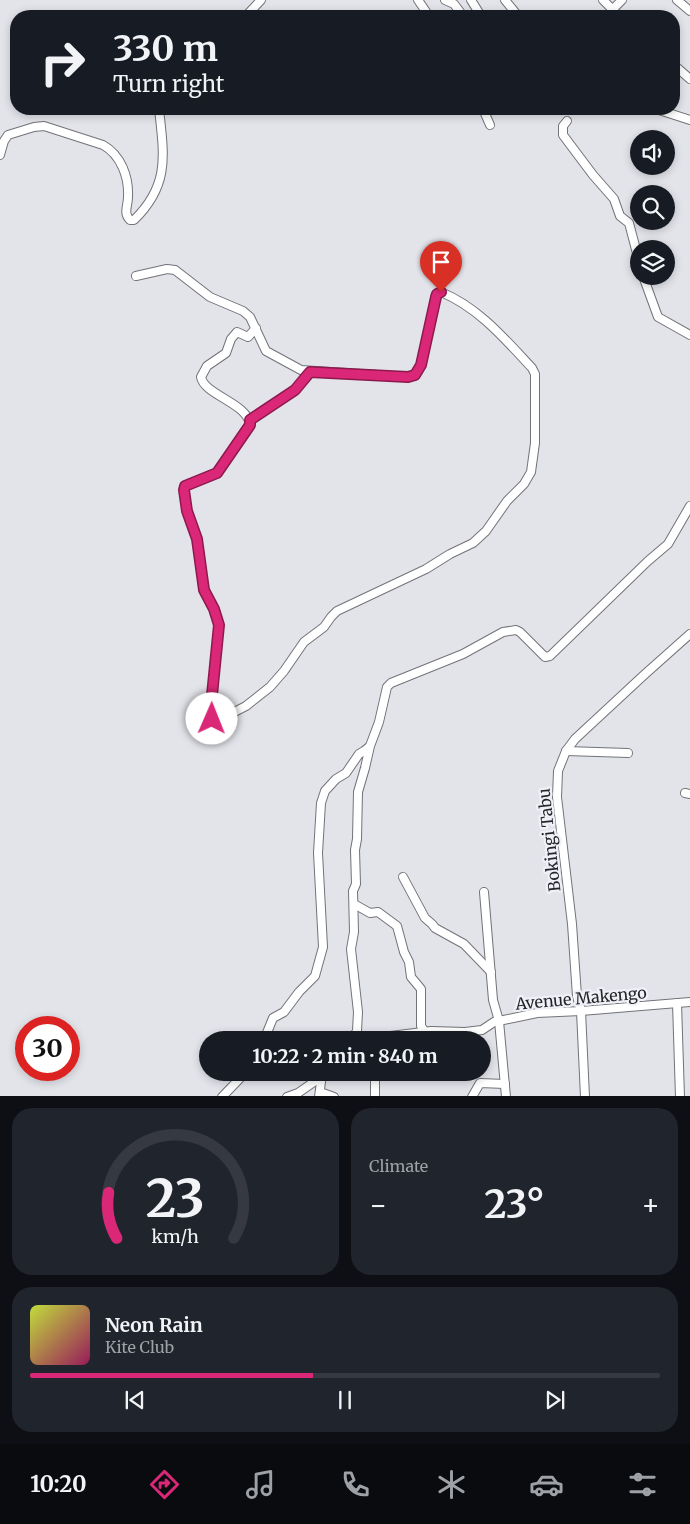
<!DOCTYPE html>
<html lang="en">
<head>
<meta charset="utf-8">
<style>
  body { margin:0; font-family:Merriweather,serif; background:#20242c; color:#f1f3f6; height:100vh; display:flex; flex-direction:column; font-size:19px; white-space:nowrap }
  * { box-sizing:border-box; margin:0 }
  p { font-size:16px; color:#9ea1a6 }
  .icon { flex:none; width:28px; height:28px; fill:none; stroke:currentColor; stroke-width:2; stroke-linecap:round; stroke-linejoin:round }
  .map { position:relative; height:1096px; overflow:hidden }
  .side { display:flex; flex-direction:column; gap:12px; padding:12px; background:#0d0f14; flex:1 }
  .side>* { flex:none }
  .banner { position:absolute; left:10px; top:10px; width:670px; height:105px; border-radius:20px; box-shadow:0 2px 8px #0003; background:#171b24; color:#f1f3f6; overflow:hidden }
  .fabs { position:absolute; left:630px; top:130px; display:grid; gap:10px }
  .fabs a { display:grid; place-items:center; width:45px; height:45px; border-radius:50%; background:#171b24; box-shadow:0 2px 8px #0003; font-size:25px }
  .speed { position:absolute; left:15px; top:1016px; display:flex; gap:10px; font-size:25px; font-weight:700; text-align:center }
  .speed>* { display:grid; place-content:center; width:65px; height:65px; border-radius:50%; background:#171b24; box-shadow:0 2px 8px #0003; line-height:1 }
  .speed .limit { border:8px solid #d22; background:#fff; color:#111 }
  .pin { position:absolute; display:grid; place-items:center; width:42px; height:42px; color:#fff; margin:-51px -21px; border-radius:50% 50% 50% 0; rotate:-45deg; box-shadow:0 0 5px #0007 }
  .pin .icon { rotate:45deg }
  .me { position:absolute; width:55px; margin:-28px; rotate:1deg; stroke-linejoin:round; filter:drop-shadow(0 0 4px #0008) }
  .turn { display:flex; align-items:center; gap:18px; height:105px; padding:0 20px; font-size:22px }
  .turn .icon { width:65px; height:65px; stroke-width:2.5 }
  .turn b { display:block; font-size:35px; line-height:42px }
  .big { font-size:38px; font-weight:700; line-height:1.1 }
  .side .tile { flex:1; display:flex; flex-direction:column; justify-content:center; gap:8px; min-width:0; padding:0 18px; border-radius:20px; background:#20242c }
  .side .dial { align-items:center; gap:0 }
  .dial svg { height:130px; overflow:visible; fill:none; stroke:#363941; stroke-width:7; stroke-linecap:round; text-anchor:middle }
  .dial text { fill:#f1f3f6; stroke:none }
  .song { display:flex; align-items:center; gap:15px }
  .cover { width:60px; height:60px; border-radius:8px; background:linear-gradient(135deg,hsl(70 70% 55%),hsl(330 70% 35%)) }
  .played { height:5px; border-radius:2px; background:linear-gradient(90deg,#db2777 45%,#363941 45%) }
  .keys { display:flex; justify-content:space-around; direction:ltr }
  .heat { display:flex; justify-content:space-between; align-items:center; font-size:28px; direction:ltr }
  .side .tiles { flex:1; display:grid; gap:12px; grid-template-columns:1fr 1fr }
  .tile:last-child { grid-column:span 2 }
  .trip { position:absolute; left:199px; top:1031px; width:292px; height:50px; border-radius:25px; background:#171b24; box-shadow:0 2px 8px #0003; font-weight:700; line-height:50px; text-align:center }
  .tabs { display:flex; height:80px; justify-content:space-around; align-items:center; background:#090b0e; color:#9ea1a6 }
  .tabs .icon { width:35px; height:35px }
  .tabs .active { color:#db2777 }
  .tabs b { font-size:22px; color:#f1f3f6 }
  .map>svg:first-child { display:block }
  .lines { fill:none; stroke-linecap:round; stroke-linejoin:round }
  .minor-casing { stroke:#727379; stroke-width:10 }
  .minor { stroke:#fff; stroke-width:8 }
  .route-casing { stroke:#8e194d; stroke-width:12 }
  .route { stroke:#db2777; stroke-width:9 }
  .labels { text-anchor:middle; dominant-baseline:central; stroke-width:4.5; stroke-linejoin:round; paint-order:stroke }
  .street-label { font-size:16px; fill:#262629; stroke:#f0f1f8 }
</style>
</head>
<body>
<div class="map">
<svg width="690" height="1097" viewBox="0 0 690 1097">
  <rect width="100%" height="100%" fill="#e3e4ea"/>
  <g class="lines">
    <defs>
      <g id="minor">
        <polyline points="418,0 429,16"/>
        <polyline points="445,0 454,4 463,16"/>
        <polyline points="471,0 481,16"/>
        <polyline points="505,0 518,16"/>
        <polyline points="603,0 619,16"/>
        <polyline points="677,0 690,11"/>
        <polyline points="612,10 622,0"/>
        <polyline points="246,16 261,0"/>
        <polyline points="674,65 690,79"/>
        <polyline points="483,109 490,125"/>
        <polyline points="656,109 690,120"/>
        <polyline points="567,121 563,126 563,135 593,175 614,199 620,216 629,223 639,261"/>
        <path d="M0,155l4,-14 4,-6 26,-8 10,-1 59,19c18,10 26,32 25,52 0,9 -5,16 2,23h4c36,-35 30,-65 25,-111"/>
        <path d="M136,276l31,-7 8,1 35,27 33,14 7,6 16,34 35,19 107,7 7,-2 6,-10 15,-68 1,-3 4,-2c38,16 63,46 91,76l3,6v69l-4,29 -7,12 -17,17 -21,30 -13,12 -23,11 -24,15 -89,42 -6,6 -7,10 -20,15 -20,29 -14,16 -24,19 -31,16 -3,-3 -1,-14 8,-80 -5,-16 -10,-19 -7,-51 -10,-28 -3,-23 3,-3 30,-12 33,-48c-2,-22 -46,-30 -49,-48l6,-11 19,-13 5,-14 6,-7 11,5 8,-9"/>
        <polyline points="643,276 658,317 690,335"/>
        <polyline points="250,420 295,390 311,372"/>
        <polyline points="566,751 628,753"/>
        <polyline points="685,793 690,794"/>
        <polyline points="403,877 425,918 432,924 435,928 464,944 491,972"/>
        <polyline points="484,892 493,1000 499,1021 506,1097"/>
        <polyline points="354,904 370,913 378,912 397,926 404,952 409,962 411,977 421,989 421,1026 425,1032"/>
        <polyline points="677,1003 680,1097"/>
        <polyline points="264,1040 273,1018 284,1012 299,992 315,976 323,947 318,853 321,803 325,791 336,779 346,773 359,754 364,751 369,747"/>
        <polyline points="351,1040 357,1031 358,1012 351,949 354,932 353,891 356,884 355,850 357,839 358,792 365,768 370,746 379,722 387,687 391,683 463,654 503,632 516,630 520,632 545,657 550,656 648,561 668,544 690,506"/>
        <polyline points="358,1040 431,1031 465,1032 482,1030 494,1022 537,1013 581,1011 690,1002"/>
        <polyline points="320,1092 334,1097"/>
        <polyline points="222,1097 246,1072"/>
        <polyline points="287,1097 298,1093 321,1077"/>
        <polyline points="319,1097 322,1074"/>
        <polyline points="375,1097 375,1072"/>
        <polyline points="472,1097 480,1083 505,1084"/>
        <polyline points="585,1097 581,1011 577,996 572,924 557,797 558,771 566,751 575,739 644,675 690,634"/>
      </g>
    </defs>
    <use href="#minor" class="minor-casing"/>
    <use href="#minor" class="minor"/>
  </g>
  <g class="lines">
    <defs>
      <polyline id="route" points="212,719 211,705 219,625 214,609 204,590 197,539 187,511 184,490 185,486 217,473 250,425 250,420 295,390 310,372 408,377 415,375 421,365 436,297 437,294 441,292"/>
    </defs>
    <use href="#route" class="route-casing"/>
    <use href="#route" class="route"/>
  </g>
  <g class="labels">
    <g class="street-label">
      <text transform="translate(549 840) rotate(-96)">Bokingi Tabu</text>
      <text transform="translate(581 998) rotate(-5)">Avenue Makengo</text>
    </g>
  </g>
</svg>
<div class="fabs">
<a><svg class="icon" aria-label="sound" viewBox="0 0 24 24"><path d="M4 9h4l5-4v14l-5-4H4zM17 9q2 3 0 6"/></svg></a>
<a><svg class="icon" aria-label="search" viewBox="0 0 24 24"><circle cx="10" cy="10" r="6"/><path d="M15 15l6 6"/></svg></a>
<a><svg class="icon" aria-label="layers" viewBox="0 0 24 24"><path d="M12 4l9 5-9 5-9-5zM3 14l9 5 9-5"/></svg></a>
</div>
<div class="speed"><div class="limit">30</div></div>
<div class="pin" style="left:441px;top:292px;background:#d93025"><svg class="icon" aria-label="arrive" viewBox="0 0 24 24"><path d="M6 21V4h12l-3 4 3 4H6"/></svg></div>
<svg class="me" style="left:212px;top:719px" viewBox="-20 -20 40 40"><circle r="19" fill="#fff"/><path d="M0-13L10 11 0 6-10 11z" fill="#db2777"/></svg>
<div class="trip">10:22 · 2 min · 840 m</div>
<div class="banner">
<div class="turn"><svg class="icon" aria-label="right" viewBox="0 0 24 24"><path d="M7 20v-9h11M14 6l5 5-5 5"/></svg><div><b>330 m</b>Turn right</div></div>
</div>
</div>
<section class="side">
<div class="tiles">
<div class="tile dial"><svg viewBox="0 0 100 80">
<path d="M14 69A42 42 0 1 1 86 69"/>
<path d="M14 69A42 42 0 0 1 9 41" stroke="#db2777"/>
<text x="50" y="56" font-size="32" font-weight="700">23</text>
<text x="50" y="72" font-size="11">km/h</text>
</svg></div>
<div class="tile"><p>Climate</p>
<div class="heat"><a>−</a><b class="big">23°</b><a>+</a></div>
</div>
<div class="tile">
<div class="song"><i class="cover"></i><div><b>Neon Rain</b><p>Kite Club</p></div></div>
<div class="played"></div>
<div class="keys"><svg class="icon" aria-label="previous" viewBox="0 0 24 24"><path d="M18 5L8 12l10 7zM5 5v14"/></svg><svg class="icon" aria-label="pause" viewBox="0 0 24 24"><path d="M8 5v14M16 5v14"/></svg><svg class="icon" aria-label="next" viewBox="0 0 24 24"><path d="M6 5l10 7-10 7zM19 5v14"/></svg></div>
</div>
</div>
</section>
<nav class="tabs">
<b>10:20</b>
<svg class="icon active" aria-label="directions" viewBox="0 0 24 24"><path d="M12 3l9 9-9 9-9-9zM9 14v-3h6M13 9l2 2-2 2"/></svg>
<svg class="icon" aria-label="music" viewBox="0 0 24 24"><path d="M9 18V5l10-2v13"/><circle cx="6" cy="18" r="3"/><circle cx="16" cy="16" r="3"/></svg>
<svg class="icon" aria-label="phone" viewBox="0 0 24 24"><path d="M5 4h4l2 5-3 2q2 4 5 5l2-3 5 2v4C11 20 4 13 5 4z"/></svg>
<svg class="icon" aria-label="climate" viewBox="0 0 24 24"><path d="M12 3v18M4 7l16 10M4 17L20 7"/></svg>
<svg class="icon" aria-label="car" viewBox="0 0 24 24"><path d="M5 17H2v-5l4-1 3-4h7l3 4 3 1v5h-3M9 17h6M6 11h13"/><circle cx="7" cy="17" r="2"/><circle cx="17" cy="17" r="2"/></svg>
<svg class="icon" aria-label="filters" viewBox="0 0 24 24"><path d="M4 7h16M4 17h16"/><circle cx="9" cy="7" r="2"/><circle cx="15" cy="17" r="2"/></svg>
</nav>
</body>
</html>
